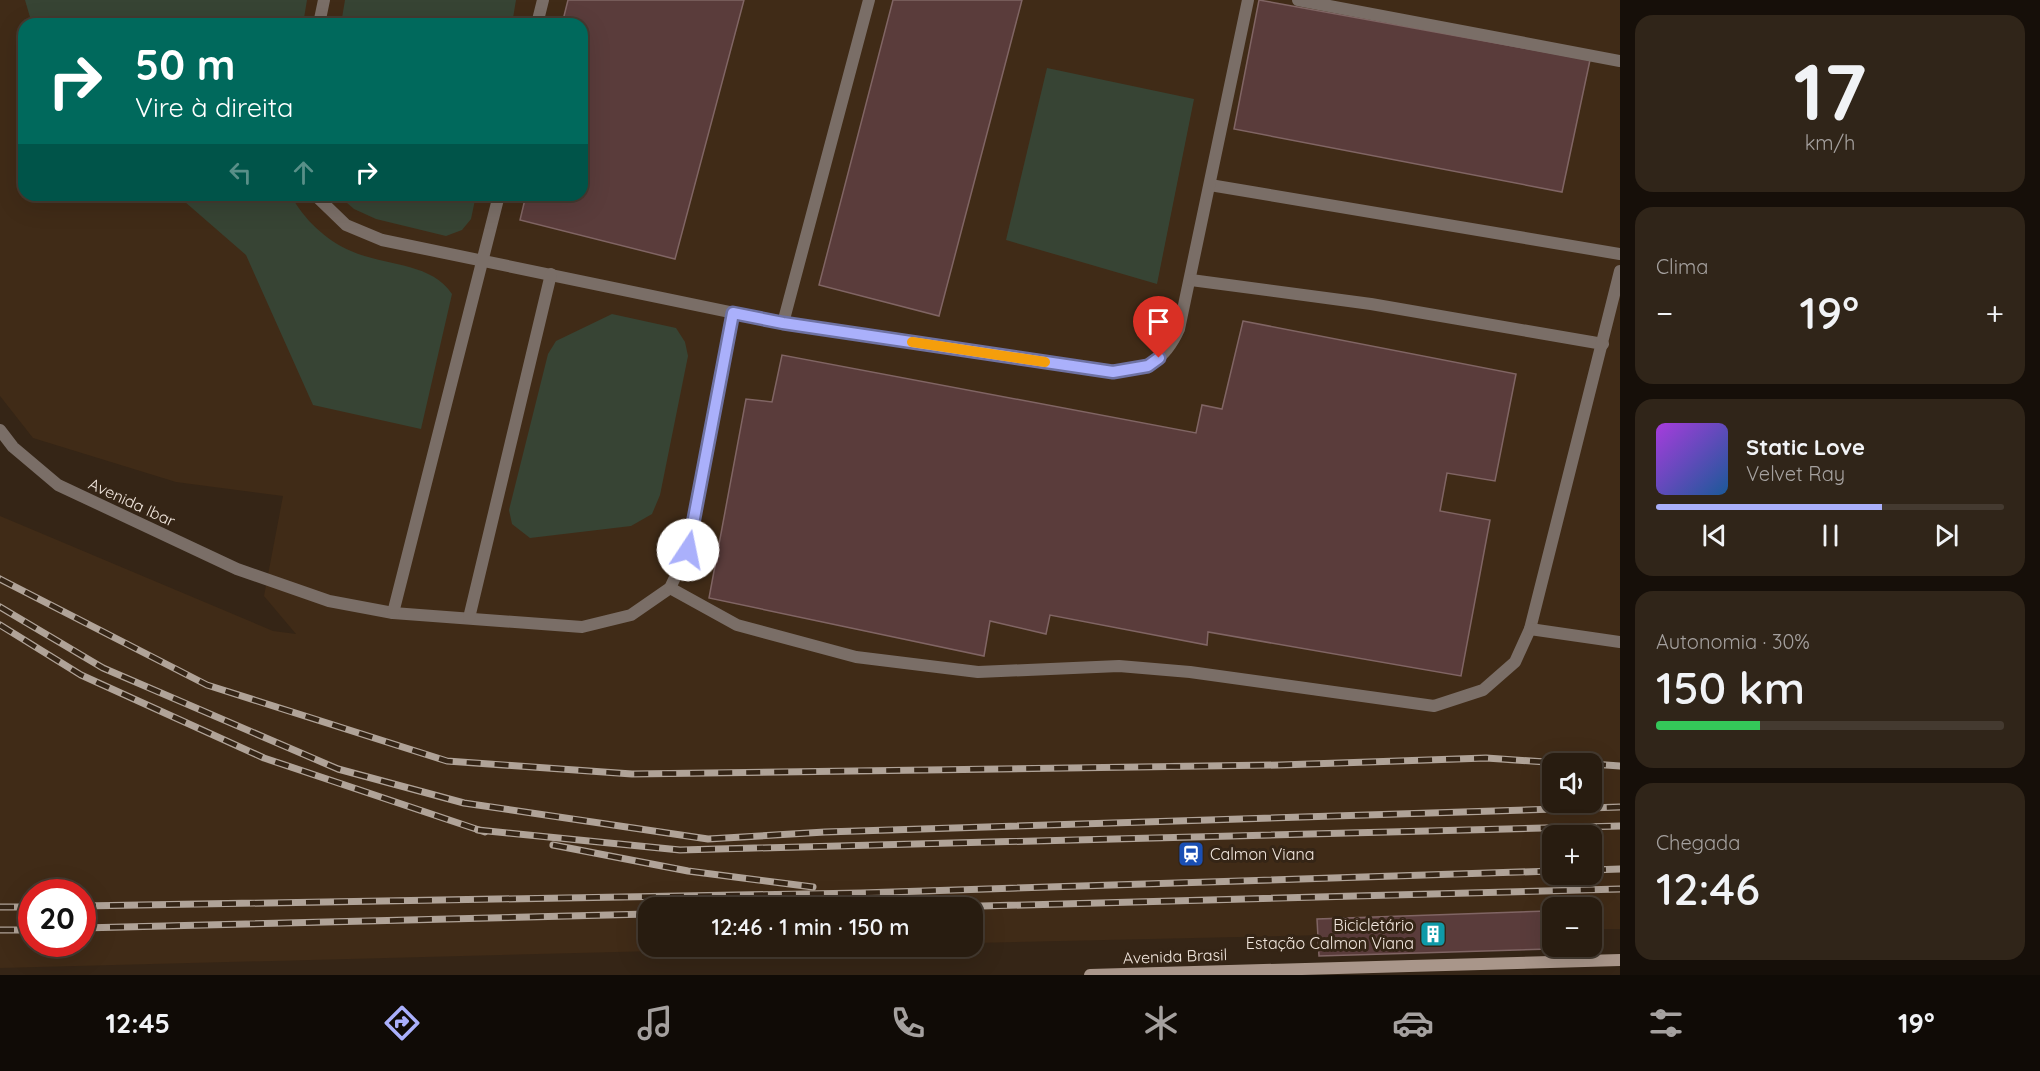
<!DOCTYPE html>
<html lang="pt">
<head>
<meta charset="utf-8">
<style>
  body { margin:0; font-family:Quicksand,sans-serif; background:#302519; color:#f1f3f6; height:100vh; display:flex; flex-direction:column; font-size:22px; white-space:nowrap }
  * { box-sizing:border-box; margin:0 }
  p { font-size:20px; color:#a5a19f }
  .icon { flex:none; width:33px; height:33px; fill:none; stroke:currentColor; stroke-width:2; stroke-linecap:round; stroke-linejoin:round }
  .map { position:relative; flex:1; overflow:hidden }
  .details { display:flex; flex-direction:column; gap:15px; padding:15px; background:#160f09; width:420px }
  .details>* { flex:none }
  .banner { position:absolute; left:18px; top:18px; width:570px; height:183px; border-radius:18px; box-shadow:0 6px 24px #0002,0 0 0 2px #443a30; background:#00695c; color:#fff; overflow:hidden }
  .fabs { position:absolute; left:1542px; top:753px; display:grid; gap:12px }
  .fabs a { display:grid; place-items:center; width:60px; height:60px; border-radius:12px; background:#281c10; box-shadow:0 6px 24px #0002,0 0 0 2px #443a30; font-size:30px }
  .speed { position:absolute; left:18px; top:879px; display:flex; gap:12px; font-size:30px; font-weight:700; text-align:center }
  .speed>* { display:grid; place-content:center; width:78px; height:78px; border-radius:50%; background:#281c10; box-shadow:0 6px 24px #0002,0 0 0 2px #443a30; line-height:1 }
  .speed .limit { border:9px solid #d22; background:#fff; color:#111 }
  .pin { position:absolute; display:grid; place-items:center; width:51px; height:51px; color:#fff; margin:-62px -26px; border-radius:50% 50% 50% 0; rotate:-45deg; box-shadow:0 0 6px #0007 }
  .pin .icon { rotate:45deg }
  .me { position:absolute; width:66px; margin:-33px; rotate:11deg; stroke-linejoin:round; filter:drop-shadow(0 0 4px #0008) }
  .turn { display:flex; align-items:center; gap:21px; height:126px; padding:0 18px; font-size:27px }
  .turn .icon { width:78px; height:78px; stroke-width:2.5 }
  .turn b { display:block; font-size:42px; line-height:51px }
  .lanes { display:flex; align-items:center; height:57px; padding:0 18px; background:#0003; justify-content:center; gap:30px; direction:ltr }
  .lanes .off { opacity:.35 }
  .big { font-size:45px; font-weight:600; line-height:1.1 }
  .details .widget { flex:1; display:flex; flex-direction:column; justify-content:center; gap:9px; min-width:0; padding:0 21px; border-radius:18px; background:#302519 }
  .details .dial { align-items:center; gap:0 }
  .dial b { font-size:78px; line-height:1 }
  .song { display:flex; align-items:center; gap:18px }
  .cover { width:72px; height:72px; border-radius:9px; background:linear-gradient(135deg,hsl(280 70% 55%),hsl(210 70% 35%)) }
  .played { height:6px; border-radius:3px; background:linear-gradient(90deg,#aab0fb 65%,#443a30 65%) }
  .keys { display:flex; justify-content:space-around; direction:ltr }
  .heat { display:flex; justify-content:space-between; align-items:center; font-size:33px; direction:ltr }
  .charge { height:9px; border-radius:4px; background:linear-gradient(90deg,#34c759 30%,#443a30 0) }
  .trip { position:absolute; left:638px; top:897px; width:345px; height:60px; border-radius:18px; background:#281c10; box-shadow:0 6px 24px #0002,0 0 0 2px #443a30; font-weight:600; line-height:60px; text-align:center }
  .tab-bar { display:flex; height:96px; justify-content:space-around; align-items:center; background:#100b06; color:#a5a19f }
  .tab-bar .icon { width:42px; height:42px }
  .tab-bar .active { color:#aab0fb }
  .tab-bar b { font-size:27px; color:#f1f3f6 }
  main { display:flex; flex:1; min-height:0 }
  .map>svg:first-child { display:block }
  .built { fill:#402b17; fill-rule:evenodd }
  .green { fill:#374434 }
  .building { fill:#5a3c3b; stroke:#806564; stroke-width:1.5 }
  .lines { fill:none; stroke-linecap:round; stroke-linejoin:round }
  .service { stroke:#7a6e67; stroke-width:12 }
  .secondary { stroke:#a9968a; stroke-width:12 }
  .rail-casing { stroke:#b0a398; stroke-width:7 }
  .rail { stroke:#352516; stroke-width:4.5; stroke-dasharray:14; stroke-linecap:butt }
  .route-casing { stroke:#6e72a3; stroke-width:15 }
  .route { stroke:#aab0fb; stroke-width:10 }
  .slow { stroke:#f59e0b; stroke-width:10 }
  .labels { text-anchor:middle; dominant-baseline:central; stroke-width:6; stroke-linejoin:round; paint-order:stroke }
  .street-label { font-size:16px; fill:#f2e7de; stroke:#352516 }
  .poi-label { font-size:16px; fill:#f2e7de; stroke:#352516; text-anchor:start }
</style>
</head>
<body>
<main>
<div class="map">
<svg width="1620" height="975" viewBox="0 0 1620 975">
  <rect width="100%" height="100%" fill="#352516"/>
  <path class="built" d="M0,0h1620v929h-28v-21h-40v22l-580,13v-35h-324v38l161,1 -809,21v-452l273,115 23,3 -32,-38 19,-100 -107,-14 -143,-44 -33,-42zM24,24h558v171h-558zM1552,764h40v38h-40zM1552,836h40v38h-40zM32,892h50v52h-50z"/>
  <g class="green">
    <polygon points="25,0 307,0 303,24 32,24"/>
    <polygon points="345,0 516,0 512,24 341,24"/>
    <polygon points="1047,68 1194,99 1157,284 1006,240"/>
    <path d="M177,195h114c12,24 36,46 60,56 33,15 80,11 101,43l-31,135 -108,-24 -67,-150z"/>
    <polygon points="338,195 476,195 471,219 462,230 446,236 376,219 354,209"/>
    <polygon points="612,314 676,328 685,342 688,356 660,495 652,514 631,526 530,538 512,524 509,510 548,354 556,341"/>
  </g>
  <g class="building">
    <polygon points="568,0 744,0 675,259 520,220 526,195 582,195 582,24 562,24"/>
    <polygon points="893,0 1022,0 939,316 819,285"/>
    <polygon points="1259,0 1590,60 1562,192 1234,129"/>
    <polygon points="1243,321 1516,374 1495,481 1447,473 1440,511 1490,520 1461,676 1208,632 1207,645 1050,615 1046,634 990,621 984,656 709,598 746,399 772,402 782,355 1196,433 1202,405 1222,409"/>
    <polygon points="1547,911 1549,949 1319,956 1317,919"/>
  </g>
  <g class="lines">
    <g class="service">
      <polyline points="1298,0 1620,61"/>
      <polyline points="319,24 324,0"/>
      <polyline points="537,24 543,0"/>
      <polyline points="1210,185 1620,254"/>
      <path d="M315,195l31,30 36,15 401,83 330,49c35,-4 51,-10 66,-43l69,-329"/>
      <polyline points="1191,280 1371,304 1603,344"/>
      <polyline points="783,323 869,0"/>
      <polyline points="0,430 13,447 58,485 237,569 329,601 393,613 582,627 631,615 670,588 688,550 733,313"/>
      <polyline points="670,588 737,625 856,657 978,672 1119,666 1190,672 1434,706 1483,690 1515,662 1530,629 1620,271"/>
      <polyline points="393,613 499,195"/>
      <polyline points="469,618 551,274"/>
      <polyline points="1530,629 1620,642"/>
    </g>
    <polyline class="secondary" points="1090,975 1620,960"/>
    <defs>
      <g id="rail">
        <polyline points="0,579 207,685 447,761 632,774 1280,765 1486,758 1576,764"/>
        <polyline points="0,607 103,668 338,769 464,803 708,839 825,832 1620,807"/>
        <polyline points="0,625 81,675 264,758 485,832"/>
        <polyline points="1592,764 1620,766"/>
        <polyline points="478,830 680,850 1620,826"/>
        <polyline points="553,845 688,871 813,887"/>
        <polyline points="1592,870 1620,869"/>
        <polyline points="82,906 861,893 1552,871"/>
        <polyline points="0,907 32,907"/>
        <polyline points="909,908 1620,889"/>
        <polyline points="82,928 648,914"/>
        <polyline points="0,930 32,930"/>
      </g>
    </defs>
    <use href="#rail" class="rail-casing"/>
    <use href="#rail" class="rail"/>
  </g>
  <g class="lines">
    <defs>
      <polyline id="route" points="688,550 733,313 783,323 1113,372 1148,366 1159,358"/>
    </defs>
    <use href="#route" class="route-casing"/>
    <use href="#route" class="route"/>
    <polyline class="slow" points="912,342 1045,362"/>
  </g>
  <defs>
    <symbol id="station-square" viewBox="-11 -11 22 22"><rect x="-9" y="-9" width="18" height="18" rx="4" fill="#1a4fb4" stroke="#352516"/><path d="M-3-6H3Q5-6 5-4V2Q5 4 3 4L4.5 6H3L1.5 4h-3L-3 6H-4.5L-3 4Q-5 4-5 2V-4Q-5-6-3-6ZM-3.5-4v3h7v-3ZM-3.5 1v1.5H-2V1ZM2 1v1.5H3.5V1Z" fill="#fff"/></symbol>
    <symbol id="building-square" viewBox="-11 -11 22 22"><rect x="-9" y="-9" width="18" height="18" rx="4" fill="#0f9aa8" stroke="#352516"/><path d="M-4-6H4V6H1V3H-1V6H-4ZM-2.5-4.3h1.7v1.8h-1.7ZM.8-4.3h1.7v1.8H.8ZM-2.5-1h1.7V.8h-1.7ZM.8-1h1.7V.8H.8Z" fill="#fff"/></symbol>
  </defs>
  <g fill-rule="evenodd">
    <use href="#station-square" x="1176" y="839" width="30" height="30"/>
    <use href="#building-square" x="1418" y="919" width="30" height="30"/>
  </g>
  <g class="labels">
    <g class="street-label">
      <text transform="translate(132 502) rotate(25)">Avenida Ibar</text>
      <text transform="translate(1175 956) rotate(-2)">Avenida Brasil</text>
    </g>
    <g class="poi-label">
      <text x="1210" y="854">Calmon Viana</text>
      <text x="1414" y="925" text-anchor="end">Bicicletário<tspan x="1414" dy="18">Estação Calmon Viana</tspan></text>
    </g>
  </g>
</svg>
<div class="fabs">
<a><svg class="icon" aria-label="sound" viewBox="0 0 24 24"><path d="M4 9h4l5-4v14l-5-4H4zM17 9q2 3 0 6"/></svg></a>
<a>+</a>
<a>−</a>
</div>
<div class="speed"><div class="limit">20</div></div>
<div class="pin" style="left:1159px;top:358px;background:#d93025"><svg class="icon" aria-label="arrive" viewBox="0 0 24 24"><path d="M6 21V4h12l-3 4 3 4H6"/></svg></div>
<svg class="me" style="left:688px;top:550px" viewBox="-20 -20 40 40"><circle r="19" fill="#fff"/><path d="M0-13L10 11 0 6-10 11z" fill="#aab0fb"/></svg>
<div class="trip">12:46 · 1 min · 150 m</div>
<div class="banner">
<div class="turn"><svg class="icon" aria-label="right" viewBox="0 0 24 24"><path d="M7 20v-9h11M14 6l5 5-5 5"/></svg><div><b>50 m</b>Vire à direita</div></div>
<div class="lanes"><svg class="icon off" aria-label="left" viewBox="0 0 24 24"><path d="M17 20v-9H6M10 6l-5 5 5 5"/></svg><svg class="icon off" aria-label="ahead" viewBox="0 0 24 24"><path d="M12 20V5M6 11l6-6 6 6"/></svg><svg class="icon" aria-label="right" viewBox="0 0 24 24"><path d="M7 20v-9h11M14 6l5 5-5 5"/></svg></div>
</div>
</div>
<section class="details">
<div class="widget dial"><b>17</b><p>km/h</p></div>
<div class="widget"><p>Clima</p>
<div class="heat"><a>−</a><b class="big">19°</b><a>+</a></div>
</div>
<div class="widget">
<div class="song"><i class="cover"></i><div><b>Static Love</b><p>Velvet Ray</p></div></div>
<div class="played"></div>
<div class="keys"><svg class="icon" aria-label="previous" viewBox="0 0 24 24"><path d="M18 5L8 12l10 7zM5 5v14"/></svg><svg class="icon" aria-label="pause" viewBox="0 0 24 24"><path d="M8 5v14M16 5v14"/></svg><svg class="icon" aria-label="next" viewBox="0 0 24 24"><path d="M6 5l10 7-10 7zM19 5v14"/></svg></div>
</div>
<div class="widget"><p>Autonomia · 30%</p><b class="big">150 km</b><div class="charge"></div></div>
<div class="widget"><p>Chegada</p><b class="big">12:46</b></div>
</section>
</main>
<nav class="tab-bar">
<b>12:45</b>
<svg class="icon active" aria-label="directions" viewBox="0 0 24 24"><path d="M12 3l9 9-9 9-9-9zM9 14v-3h6M13 9l2 2-2 2"/></svg>
<svg class="icon" aria-label="music" viewBox="0 0 24 24"><path d="M9 18V5l10-2v13"/><circle cx="6" cy="18" r="3"/><circle cx="16" cy="16" r="3"/></svg>
<svg class="icon" aria-label="phone" viewBox="0 0 24 24"><path d="M5 4h4l2 5-3 2q2 4 5 5l2-3 5 2v4C11 20 4 13 5 4z"/></svg>
<svg class="icon" aria-label="climate" viewBox="0 0 24 24"><path d="M12 3v18M4 7l16 10M4 17L20 7"/></svg>
<svg class="icon" aria-label="car" viewBox="0 0 24 24"><path d="M5 17H2v-5l4-1 3-4h7l3 4 3 1v5h-3M9 17h6M6 11h13"/><circle cx="7" cy="17" r="2"/><circle cx="17" cy="17" r="2"/></svg>
<svg class="icon" aria-label="filters" viewBox="0 0 24 24"><path d="M4 7h16M4 17h16"/><circle cx="9" cy="7" r="2"/><circle cx="15" cy="17" r="2"/></svg>
<b>19°</b>
</nav>
</body>
</html>
